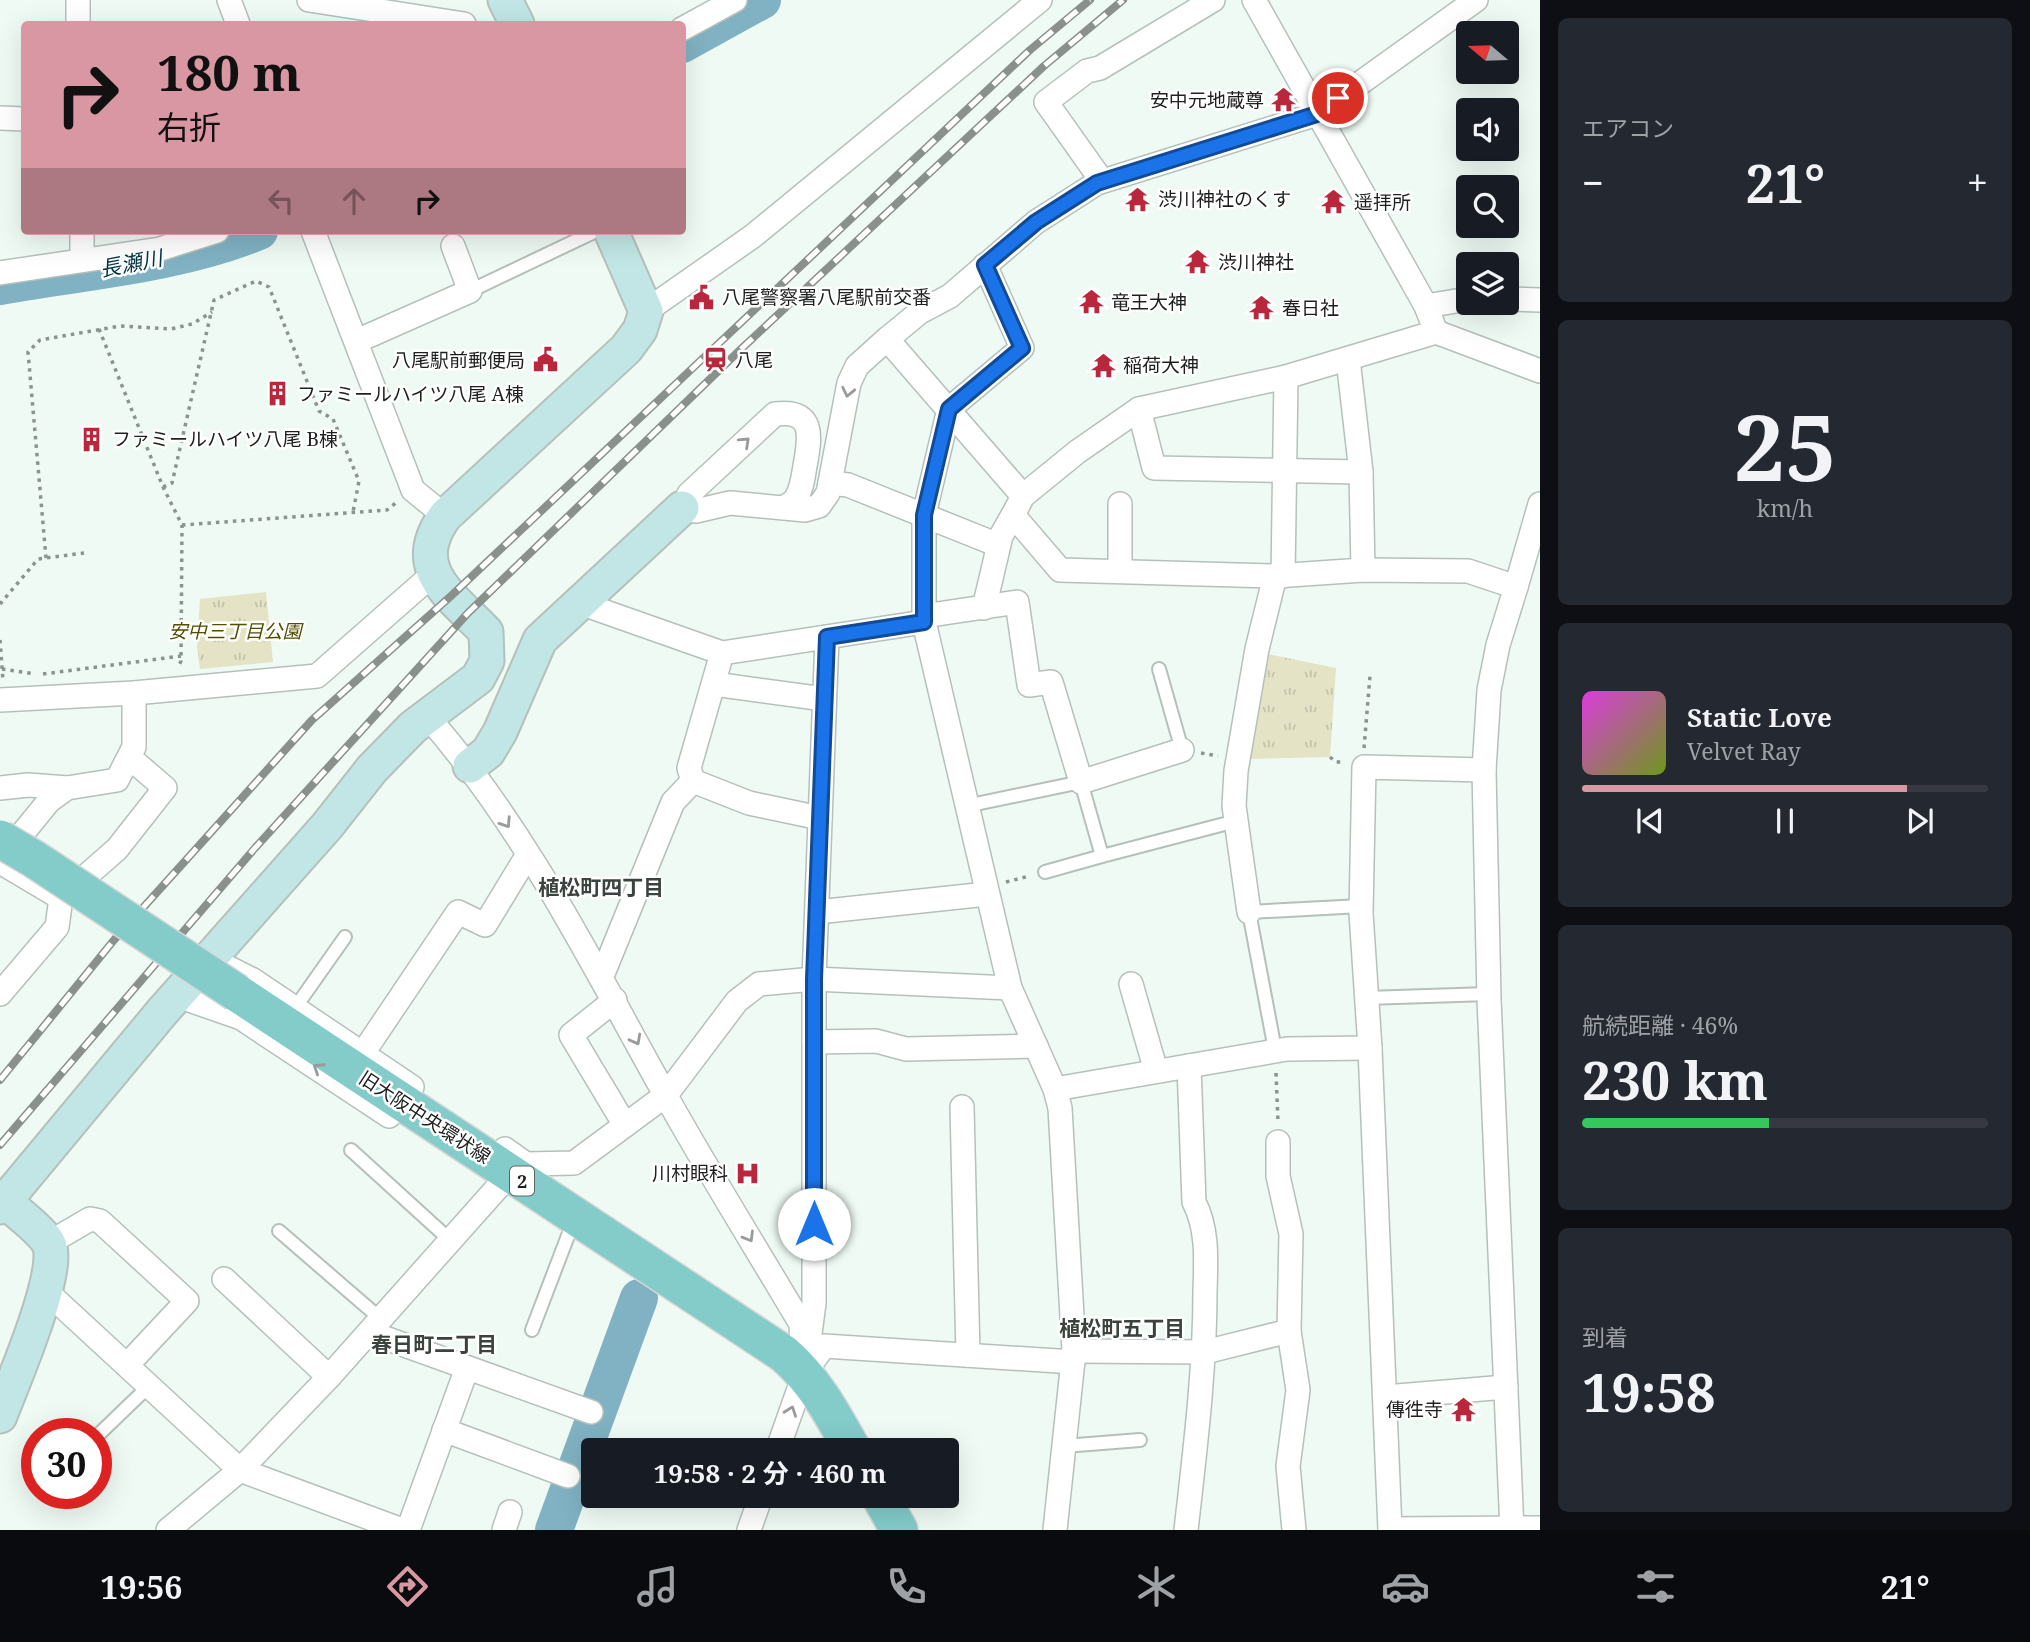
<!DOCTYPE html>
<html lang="ja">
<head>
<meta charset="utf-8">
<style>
  body { margin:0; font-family:"Noto Serif","Noto Sans JP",serif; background:#242831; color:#f1f3f6; height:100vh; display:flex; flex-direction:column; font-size:26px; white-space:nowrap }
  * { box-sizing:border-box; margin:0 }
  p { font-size:23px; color:#9ea1a6 }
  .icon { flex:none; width:38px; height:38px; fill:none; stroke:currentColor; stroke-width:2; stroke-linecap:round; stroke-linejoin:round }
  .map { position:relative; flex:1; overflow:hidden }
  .side { display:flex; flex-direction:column; gap:18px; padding:18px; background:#0d0f14; width:490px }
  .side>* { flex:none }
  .hud { position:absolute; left:21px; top:21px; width:665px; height:214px; border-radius:7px; box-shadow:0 7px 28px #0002; background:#d897a3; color:#111; overflow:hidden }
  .needle { width:46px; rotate:289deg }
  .controls { position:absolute; left:1456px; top:21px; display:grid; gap:14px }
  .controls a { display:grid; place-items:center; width:63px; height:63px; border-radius:7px; background:#171b24; box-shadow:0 7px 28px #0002; font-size:35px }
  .speed { position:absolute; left:21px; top:1418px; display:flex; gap:14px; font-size:35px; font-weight:700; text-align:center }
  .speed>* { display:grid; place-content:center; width:91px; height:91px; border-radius:50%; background:#171b24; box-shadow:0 7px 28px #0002; line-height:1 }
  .speed .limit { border:10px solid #d22; background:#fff; color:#111 }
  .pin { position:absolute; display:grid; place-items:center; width:60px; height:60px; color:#fff; margin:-30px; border:4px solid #fff; border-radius:50%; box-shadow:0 2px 7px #0007 }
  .me { position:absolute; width:77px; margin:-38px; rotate:0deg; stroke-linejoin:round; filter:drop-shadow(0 0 5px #0008) }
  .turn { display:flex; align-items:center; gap:24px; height:147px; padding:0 21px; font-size:32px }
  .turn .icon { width:91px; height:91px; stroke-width:2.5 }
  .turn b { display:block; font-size:49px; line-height:60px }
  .lanes { display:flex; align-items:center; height:66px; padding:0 21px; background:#0003; justify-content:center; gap:35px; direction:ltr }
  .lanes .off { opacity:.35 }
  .big { font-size:52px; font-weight:700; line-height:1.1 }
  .side .card { flex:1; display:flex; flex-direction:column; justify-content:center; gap:10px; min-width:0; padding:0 24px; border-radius:10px; background:#242831 }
  .side .dial { align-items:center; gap:0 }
  .dial b { font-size:91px; line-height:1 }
  .song { display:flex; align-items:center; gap:21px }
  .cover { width:84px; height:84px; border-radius:10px; background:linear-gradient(135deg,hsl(300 70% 55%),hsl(80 70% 35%)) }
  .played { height:7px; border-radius:4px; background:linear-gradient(90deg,#d897a3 80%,#363941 80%) }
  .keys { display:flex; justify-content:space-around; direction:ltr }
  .heat { display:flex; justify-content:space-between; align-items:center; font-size:38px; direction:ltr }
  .charge { height:10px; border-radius:5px; background:linear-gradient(90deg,#34c759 46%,#363941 0) }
  .trip { position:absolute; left:581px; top:1438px; width:378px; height:70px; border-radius:7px; background:#171b24; box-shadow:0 7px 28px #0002; font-weight:700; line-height:70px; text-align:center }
  .menu { display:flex; height:112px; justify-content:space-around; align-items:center; background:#090b0e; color:#9ea1a6 }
  .menu .icon { width:49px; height:49px }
  .menu .current { color:#d897a3 }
  .menu b { font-size:32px; color:#f1f3f6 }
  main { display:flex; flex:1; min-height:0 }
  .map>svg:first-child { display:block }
  .grass { fill:url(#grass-tufts) }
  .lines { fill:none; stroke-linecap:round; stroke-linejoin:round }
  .river { stroke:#80b2c3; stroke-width:38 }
  .lane-casing { stroke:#b6c0bb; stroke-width:16 }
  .street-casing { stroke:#b6c0bb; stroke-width:26 }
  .secondary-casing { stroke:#b6c0bb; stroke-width:37 }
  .primary-casing { stroke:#d6d7d6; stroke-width:40 }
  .path { stroke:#8c938f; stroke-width:3.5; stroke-dasharray:3.5 5; stroke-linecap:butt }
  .lane { stroke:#fff; stroke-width:12 }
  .street { stroke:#fff; stroke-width:23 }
  .secondary { stroke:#c1e6e5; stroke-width:33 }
  .primary { stroke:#83ccca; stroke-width:37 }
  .rail-casing { stroke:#8a918d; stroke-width:8 }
  .rail { stroke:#fff; stroke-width:5; stroke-dasharray:16; stroke-linecap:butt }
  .primary-bridge-casing { stroke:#d6d7d6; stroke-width:40; stroke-linecap:butt }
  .primary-bridge { stroke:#83ccca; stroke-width:37 }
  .oneway { stroke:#999b9a }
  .route-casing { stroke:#114b97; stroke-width:18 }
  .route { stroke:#1a73e8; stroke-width:12 }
  .labels { text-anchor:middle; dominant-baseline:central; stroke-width:5; stroke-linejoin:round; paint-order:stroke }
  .shield { fill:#fff; stroke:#616362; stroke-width:2 }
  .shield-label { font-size:18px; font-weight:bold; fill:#1d201e }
  .poi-label { font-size:19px; fill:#1d201e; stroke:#fff; text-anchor:start }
  .park-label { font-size:19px; font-style:italic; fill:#524d00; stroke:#fff }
  .street-label { font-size:19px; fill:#1d201e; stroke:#fff }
  .water-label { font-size:21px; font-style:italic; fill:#053542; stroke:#fff }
  .neighbourhood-label { font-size:21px; font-weight:bold; fill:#3a433e; stroke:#fff }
</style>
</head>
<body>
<main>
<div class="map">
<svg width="1540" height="1530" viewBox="0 0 1540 1530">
  <defs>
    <pattern id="grass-tufts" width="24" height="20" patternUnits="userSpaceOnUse" patternTransform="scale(1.75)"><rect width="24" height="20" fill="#e4e3c6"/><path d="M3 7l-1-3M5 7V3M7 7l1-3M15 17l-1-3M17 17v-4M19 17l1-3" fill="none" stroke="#c3c2aa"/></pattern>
  </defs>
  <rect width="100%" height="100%" fill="#effaf4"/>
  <g class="grass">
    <polygon points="266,592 273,662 200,669 197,646 200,599"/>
    <polygon points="1267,654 1336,668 1330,757 1249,759"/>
  </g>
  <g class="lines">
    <g class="river">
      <polyline points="682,44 762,0"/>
      <path d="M0,286c85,-15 179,-22 259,-55"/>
      <polyline points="554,1530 639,1298"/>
    </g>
    <defs>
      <g id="lane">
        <polyline points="470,291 596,231"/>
        <polyline points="1159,669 1182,750"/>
        <polyline points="966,806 1081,782 1102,856 1236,821"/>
        <polyline points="1045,872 1102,856"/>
        <polyline points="1366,998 1489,994"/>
        <polyline points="295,1008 345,937"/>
        <polyline points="1275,1050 1249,912 1361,906"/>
        <polyline points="351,1150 451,1241"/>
        <polyline points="279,1231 382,1320"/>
        <polyline points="532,1330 569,1233"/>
        <polyline points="96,1437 149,1386"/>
        <polyline points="1064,1446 1140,1440"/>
      </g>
      <g id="street">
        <polyline points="78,0 78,24"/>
        <polyline points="229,0 238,24"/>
        <polyline points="309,0 464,24"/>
        <polyline points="1254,0 1426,306 1436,332"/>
        <polyline points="682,29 735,0"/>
        <polyline points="0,118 24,119"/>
        <polyline points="1102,181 1046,102 1087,71 1100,68 1213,0"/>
        <polyline points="82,231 82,260"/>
        <polyline points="313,231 413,490 445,516"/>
        <polyline points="985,265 1022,348 949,409 924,515 924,622 1010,988 1055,1089 1060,1108 1074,1351 1055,1530"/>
        <polyline points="0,273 160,249 217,231"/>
        <polyline points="1507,299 1540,300"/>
        <polyline points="1426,306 1468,299"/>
        <polyline points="646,311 753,236 1040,0"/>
        <polyline points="357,341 470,291 453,246"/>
        <polyline points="1348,359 1361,472 1363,570"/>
        <polyline points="1540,371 1436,332 1286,377 1139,409 1077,452 1023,496 1013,515 1060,570 1275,576 1363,570 1468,571 1516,587 1540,504"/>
        <polyline points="1139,409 1154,468 1361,472"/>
        <polyline points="830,483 848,485 998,545"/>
        <polyline points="1023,496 887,339 920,312 950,296 1036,222 1097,183 1317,114 1476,0"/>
        <polyline points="1120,504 1120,571"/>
        <path d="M783,508c5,-3 10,-5 13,-10 6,-9 7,-21 9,-32 5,-28 11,-57 -30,-52l-86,80 -7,14 14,3 34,-8 75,7 14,-4 9,-13 21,-110 8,-17 30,-27"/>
        <polyline points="1283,576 1286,377"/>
        <polyline points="580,603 722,653 924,622"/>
        <polyline points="984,608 1001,536 1013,515"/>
        <polyline points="924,616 1017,602 1029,685 1051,682 1081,782 1182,750"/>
        <polyline points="714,684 824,699"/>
        <polyline points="0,700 134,693 317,676 432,575"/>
        <path d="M427,716c99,113 166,250 239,380 43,77 90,152 135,228l1,21"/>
        <polyline points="693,781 749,803 820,818"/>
        <polyline points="0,788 28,785 67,788"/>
        <polyline points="4,856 49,801 67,788 117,780 134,747 134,693"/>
        <polyline points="0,862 61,898"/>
        <polyline points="817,912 987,894"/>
        <polyline points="1249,912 1234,806 1236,771 1257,649 1275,576"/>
        <polyline points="215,961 253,980 412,1087"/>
        <polyline points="602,976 673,802 693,781 689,768 722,653"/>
        <polyline points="1131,984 1156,1071"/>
        <polyline points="0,994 57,927 61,898 117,849 165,788 130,758"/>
        <polyline points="175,995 241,1018 389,1116"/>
        <polyline points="615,1000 571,1035 625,1125"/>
        <polyline points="814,1042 876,1041 906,1049 1036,1046"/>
        <polyline points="363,1053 458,912 485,925 527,856"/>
        <polyline points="1055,1089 1287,1049 1370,1048"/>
        <polyline points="962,1107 968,1355"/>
        <polyline points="1278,1142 1278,1176 1291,1234 1289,1331 1298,1390 1288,1466 1294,1530"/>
        <polyline points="505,1149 526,1164 574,1163 666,1095 737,1001 759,984 814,979 1010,988"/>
        <polyline points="49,1243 90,1219 100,1221 187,1301 127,1365"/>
        <polyline points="224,1279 329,1377"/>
        <polyline points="46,1291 240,1470 402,1530"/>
        <polyline points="371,1333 591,1412"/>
        <polyline points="1074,1351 1205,1352 1289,1331"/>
        <polyline points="806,1371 824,1346 1073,1362"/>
        <polyline points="1385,1397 1506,1387"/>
        <polyline points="444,1430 568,1476"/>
        <polyline points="777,1451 805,1372 814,1303 814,979 827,637"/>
        <polyline points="1390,1529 1540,1528"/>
        <polyline points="168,1530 240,1470 329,1377 498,1187"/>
        <polyline points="408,1530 467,1368"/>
        <polyline points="504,1530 510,1512"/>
        <polyline points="749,1530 761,1496"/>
        <path d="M1186,1530c9,-80 19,-159 19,-239 1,-31 3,-62 -11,-89l-5,-136"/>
        <polyline points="1390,1530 1370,1048 1361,913 1364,767 1484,770"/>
        <polyline points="1512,1530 1489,999 1484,770 1489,690 1498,645 1516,587"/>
      </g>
      <g id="secondary">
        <polyline points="505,0 517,24"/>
        <polyline points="470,766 488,752 500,732 540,640 682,508"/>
        <path d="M0,1207l162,-195 165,-186 45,-57 41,-42 65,-49 9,-17 -1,-29c-35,-37 -79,-63 -41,-116l181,-167 14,-19 6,-19 -35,-80"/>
        <path d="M0,1416c11,-30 64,-150 48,-174 -10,-15 -30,-28 -43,-41"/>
      </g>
      <g id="primary">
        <path d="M237,993l547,361c31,27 49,61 69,97"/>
        <polyline points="880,1496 899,1530"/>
      </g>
    </defs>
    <use href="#lane" class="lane-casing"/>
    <use href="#street" class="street-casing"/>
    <use href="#secondary" class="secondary-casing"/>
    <use href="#primary" class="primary-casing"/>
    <g class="path">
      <polyline points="99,329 163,487 182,525 181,661 178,667"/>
      <polyline points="163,487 172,483 214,300 256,281 269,287 319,411 333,419 359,481 353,512"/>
      <polyline points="182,525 387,510 397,502"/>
      <polyline points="46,558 28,352 40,340 120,326 171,329 192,324 212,312"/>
      <polyline points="0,604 38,559 84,553"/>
      <polyline points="0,640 3,681"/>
      <polyline points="2,669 35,674"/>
      <polyline points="43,674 181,656"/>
      <polyline points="1364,748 1370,676"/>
      <polyline points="1201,753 1218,756"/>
      <polyline points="1330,757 1336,762 1343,762"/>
      <polyline points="1006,882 1029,876"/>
      <polyline points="1276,1073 1278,1122"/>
    </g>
    <use href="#lane" class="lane"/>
    <use href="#street" class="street"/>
    <use href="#secondary" class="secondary"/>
    <use href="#primary" class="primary"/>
    <defs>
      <g id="rail">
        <polyline points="0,1080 114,940 312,720 451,596 1030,50 1090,0"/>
        <polyline points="0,1145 255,848 468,613 739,351 1044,66 1123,0"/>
      </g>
    </defs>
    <use href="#rail" class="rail-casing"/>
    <use href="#rail" class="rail"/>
    <defs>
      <polyline id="primary-bridge" points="0,839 34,859 237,993"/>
    </defs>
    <use href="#primary-bridge" class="primary-bridge-casing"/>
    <use href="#primary-bridge" class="primary-bridge"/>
  </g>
  <defs><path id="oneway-chevron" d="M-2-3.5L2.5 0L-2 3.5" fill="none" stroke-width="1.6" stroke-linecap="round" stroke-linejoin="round" transform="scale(1.75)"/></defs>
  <g class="oneway">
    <use href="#oneway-chevron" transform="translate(848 392) rotate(102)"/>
    <use href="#oneway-chevron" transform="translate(745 442) rotate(-43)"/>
    <use href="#oneway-chevron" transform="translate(506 823) rotate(57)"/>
    <use href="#oneway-chevron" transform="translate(636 1040) rotate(62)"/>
    <use href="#oneway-chevron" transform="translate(318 1068) rotate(-147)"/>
    <use href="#oneway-chevron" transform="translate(749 1237) rotate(59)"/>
    <use href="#oneway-chevron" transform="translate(791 1411) rotate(-70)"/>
  </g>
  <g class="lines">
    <defs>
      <polyline id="route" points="814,1224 814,979 827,637 924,622 924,515 949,409 1022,348 985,265 1036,222 1097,183 1317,114 1338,98"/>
    </defs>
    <use href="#route" class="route-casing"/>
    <use href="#route" class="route"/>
  </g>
  <defs>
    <symbol id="temple-bare" viewBox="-9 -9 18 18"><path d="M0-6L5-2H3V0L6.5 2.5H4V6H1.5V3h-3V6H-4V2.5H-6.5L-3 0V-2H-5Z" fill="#b9273d" stroke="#fff" stroke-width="2.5" paint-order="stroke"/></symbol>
    <symbol id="civic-bare" viewBox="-9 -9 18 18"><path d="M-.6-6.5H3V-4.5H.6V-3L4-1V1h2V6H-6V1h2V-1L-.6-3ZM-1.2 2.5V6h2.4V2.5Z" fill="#b9273d" stroke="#fff" stroke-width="2.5" paint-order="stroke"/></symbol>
    <symbol id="station-bare" viewBox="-9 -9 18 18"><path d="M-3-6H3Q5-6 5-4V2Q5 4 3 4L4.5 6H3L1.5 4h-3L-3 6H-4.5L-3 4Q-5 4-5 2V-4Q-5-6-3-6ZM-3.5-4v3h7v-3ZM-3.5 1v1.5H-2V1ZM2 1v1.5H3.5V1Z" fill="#b9273d" stroke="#fff" stroke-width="2.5" paint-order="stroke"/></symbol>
    <symbol id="building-bare" viewBox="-9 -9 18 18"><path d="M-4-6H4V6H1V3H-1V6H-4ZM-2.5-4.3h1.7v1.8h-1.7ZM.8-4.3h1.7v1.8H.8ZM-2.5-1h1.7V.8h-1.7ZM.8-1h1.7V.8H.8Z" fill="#b9273d" stroke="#fff" stroke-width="2.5" paint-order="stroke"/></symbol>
    <symbol id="hospital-bare" viewBox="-9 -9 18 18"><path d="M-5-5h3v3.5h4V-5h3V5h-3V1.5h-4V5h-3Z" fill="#b9273d" stroke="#fff" stroke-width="2.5" paint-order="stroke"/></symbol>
  </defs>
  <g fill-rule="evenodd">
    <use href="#temple-bare" x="1266" y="82" width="35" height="35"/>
    <use href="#temple-bare" x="1120" y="182" width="35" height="35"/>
    <use href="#temple-bare" x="1316" y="184" width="35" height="35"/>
    <use href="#temple-bare" x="1180" y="244" width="35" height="35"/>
    <use href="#civic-bare" x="684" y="280" width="35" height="35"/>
    <use href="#temple-bare" x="1074" y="284" width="35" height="35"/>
    <use href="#temple-bare" x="1244" y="290" width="35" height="35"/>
    <use href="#civic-bare" x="528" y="342" width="35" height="35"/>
    <use href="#station-bare" x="698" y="342" width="35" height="35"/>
    <use href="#temple-bare" x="1086" y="348" width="35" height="35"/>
    <use href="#building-bare" x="260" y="376" width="35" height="35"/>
    <use href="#building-bare" x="74" y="422" width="35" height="35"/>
    <use href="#hospital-bare" x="730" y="1156" width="35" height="35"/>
    <use href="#temple-bare" x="1446" y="1392" width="35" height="35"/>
  </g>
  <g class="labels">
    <rect class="shield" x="510" y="1166.5" width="24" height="29" rx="5"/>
    <g class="shield-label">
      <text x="522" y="1181">2</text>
    </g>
    <g class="poi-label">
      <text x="1264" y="100" text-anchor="end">安中元地蔵尊</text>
      <text x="1158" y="199">渋川神社のくす</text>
      <text x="1354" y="202">遥拝所</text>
      <text x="1218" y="262">渋川神社</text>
      <text x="722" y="297">八尾警察署八尾駅前交番</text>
      <text x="1111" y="302">竜王大神</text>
      <text x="1282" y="308">春日社</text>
      <text x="525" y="360" text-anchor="end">八尾駅前郵便局</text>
      <text x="735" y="360">八尾</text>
      <text x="1123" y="365">稲荷大神</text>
      <text x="297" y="394">ファミールハイツ八尾 A棟</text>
      <text x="112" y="439">ファミールハイツ八尾 B棟</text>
      <text x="728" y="1173" text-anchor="end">川村眼科</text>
      <text x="1443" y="1409" text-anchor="end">傳徃寺</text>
    </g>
    <g class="park-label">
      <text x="235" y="631">安中三丁目公園</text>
    </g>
    <g class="street-label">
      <text transform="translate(425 1117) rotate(33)">旧大阪中央環状線</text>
    </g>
    <g class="water-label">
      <text transform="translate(131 263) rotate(-11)">長瀬川</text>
    </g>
    <g class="neighbourhood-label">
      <text x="601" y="887">植松町四丁目</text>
      <text x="1122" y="1328">植松町五丁目</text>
      <text x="434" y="1344">春日町二丁目</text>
    </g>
  </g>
</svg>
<div class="controls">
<a><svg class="needle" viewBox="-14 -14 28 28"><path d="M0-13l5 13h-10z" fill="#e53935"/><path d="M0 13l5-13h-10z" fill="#9ea1a6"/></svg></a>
<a><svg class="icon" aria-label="sound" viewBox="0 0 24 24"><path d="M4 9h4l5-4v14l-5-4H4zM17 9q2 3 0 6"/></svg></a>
<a><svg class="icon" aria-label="search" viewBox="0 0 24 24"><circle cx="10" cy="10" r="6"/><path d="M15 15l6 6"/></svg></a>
<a><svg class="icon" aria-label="layers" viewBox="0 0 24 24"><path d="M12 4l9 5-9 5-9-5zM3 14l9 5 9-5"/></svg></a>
</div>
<div class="speed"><div class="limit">30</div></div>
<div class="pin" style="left:1338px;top:98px;background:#d93025"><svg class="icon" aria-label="arrive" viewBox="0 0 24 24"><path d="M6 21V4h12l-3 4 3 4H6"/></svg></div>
<svg class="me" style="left:814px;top:1224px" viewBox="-20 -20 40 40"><circle r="19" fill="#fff"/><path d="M0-13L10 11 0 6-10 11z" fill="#1a73e8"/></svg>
<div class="trip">19:58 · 2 分 · 460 m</div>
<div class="hud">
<div class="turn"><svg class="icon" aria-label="right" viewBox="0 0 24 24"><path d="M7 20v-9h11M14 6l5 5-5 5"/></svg><div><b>180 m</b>右折</div></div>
<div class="lanes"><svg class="icon off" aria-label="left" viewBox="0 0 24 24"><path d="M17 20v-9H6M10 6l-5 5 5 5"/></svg><svg class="icon off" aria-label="ahead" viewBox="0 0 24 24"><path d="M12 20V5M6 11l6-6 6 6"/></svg><svg class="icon" aria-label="right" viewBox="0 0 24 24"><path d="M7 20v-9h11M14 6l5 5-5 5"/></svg></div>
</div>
</div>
<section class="side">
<div class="card"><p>エアコン</p>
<div class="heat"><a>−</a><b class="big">21°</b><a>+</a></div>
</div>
<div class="card dial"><b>25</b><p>km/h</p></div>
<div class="card">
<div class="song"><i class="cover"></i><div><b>Static Love</b><p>Velvet Ray</p></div></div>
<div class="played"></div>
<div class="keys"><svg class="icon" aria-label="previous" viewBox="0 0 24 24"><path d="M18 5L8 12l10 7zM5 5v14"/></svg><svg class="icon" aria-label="pause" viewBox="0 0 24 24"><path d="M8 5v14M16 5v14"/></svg><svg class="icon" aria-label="next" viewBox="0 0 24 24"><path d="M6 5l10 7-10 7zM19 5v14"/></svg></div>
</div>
<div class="card"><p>航続距離 · 46%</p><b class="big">230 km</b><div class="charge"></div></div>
<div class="card"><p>到着</p><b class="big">19:58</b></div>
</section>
</main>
<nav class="menu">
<b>19:56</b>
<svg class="icon current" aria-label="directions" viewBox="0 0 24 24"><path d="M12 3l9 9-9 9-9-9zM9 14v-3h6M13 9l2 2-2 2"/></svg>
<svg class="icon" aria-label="music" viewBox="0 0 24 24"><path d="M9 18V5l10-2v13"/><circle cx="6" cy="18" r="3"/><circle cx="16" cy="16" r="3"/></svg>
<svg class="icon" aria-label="phone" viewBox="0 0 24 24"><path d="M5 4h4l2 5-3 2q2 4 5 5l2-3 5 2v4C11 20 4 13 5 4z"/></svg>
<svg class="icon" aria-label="climate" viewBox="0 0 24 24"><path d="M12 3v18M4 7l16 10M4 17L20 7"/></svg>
<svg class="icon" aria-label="car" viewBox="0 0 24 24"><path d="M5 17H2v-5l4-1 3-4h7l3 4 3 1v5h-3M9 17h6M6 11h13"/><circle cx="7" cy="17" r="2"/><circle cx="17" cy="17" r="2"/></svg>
<svg class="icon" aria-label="filters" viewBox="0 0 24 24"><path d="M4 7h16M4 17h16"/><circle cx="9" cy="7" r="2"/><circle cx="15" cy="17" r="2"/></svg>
<b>21°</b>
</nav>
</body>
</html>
